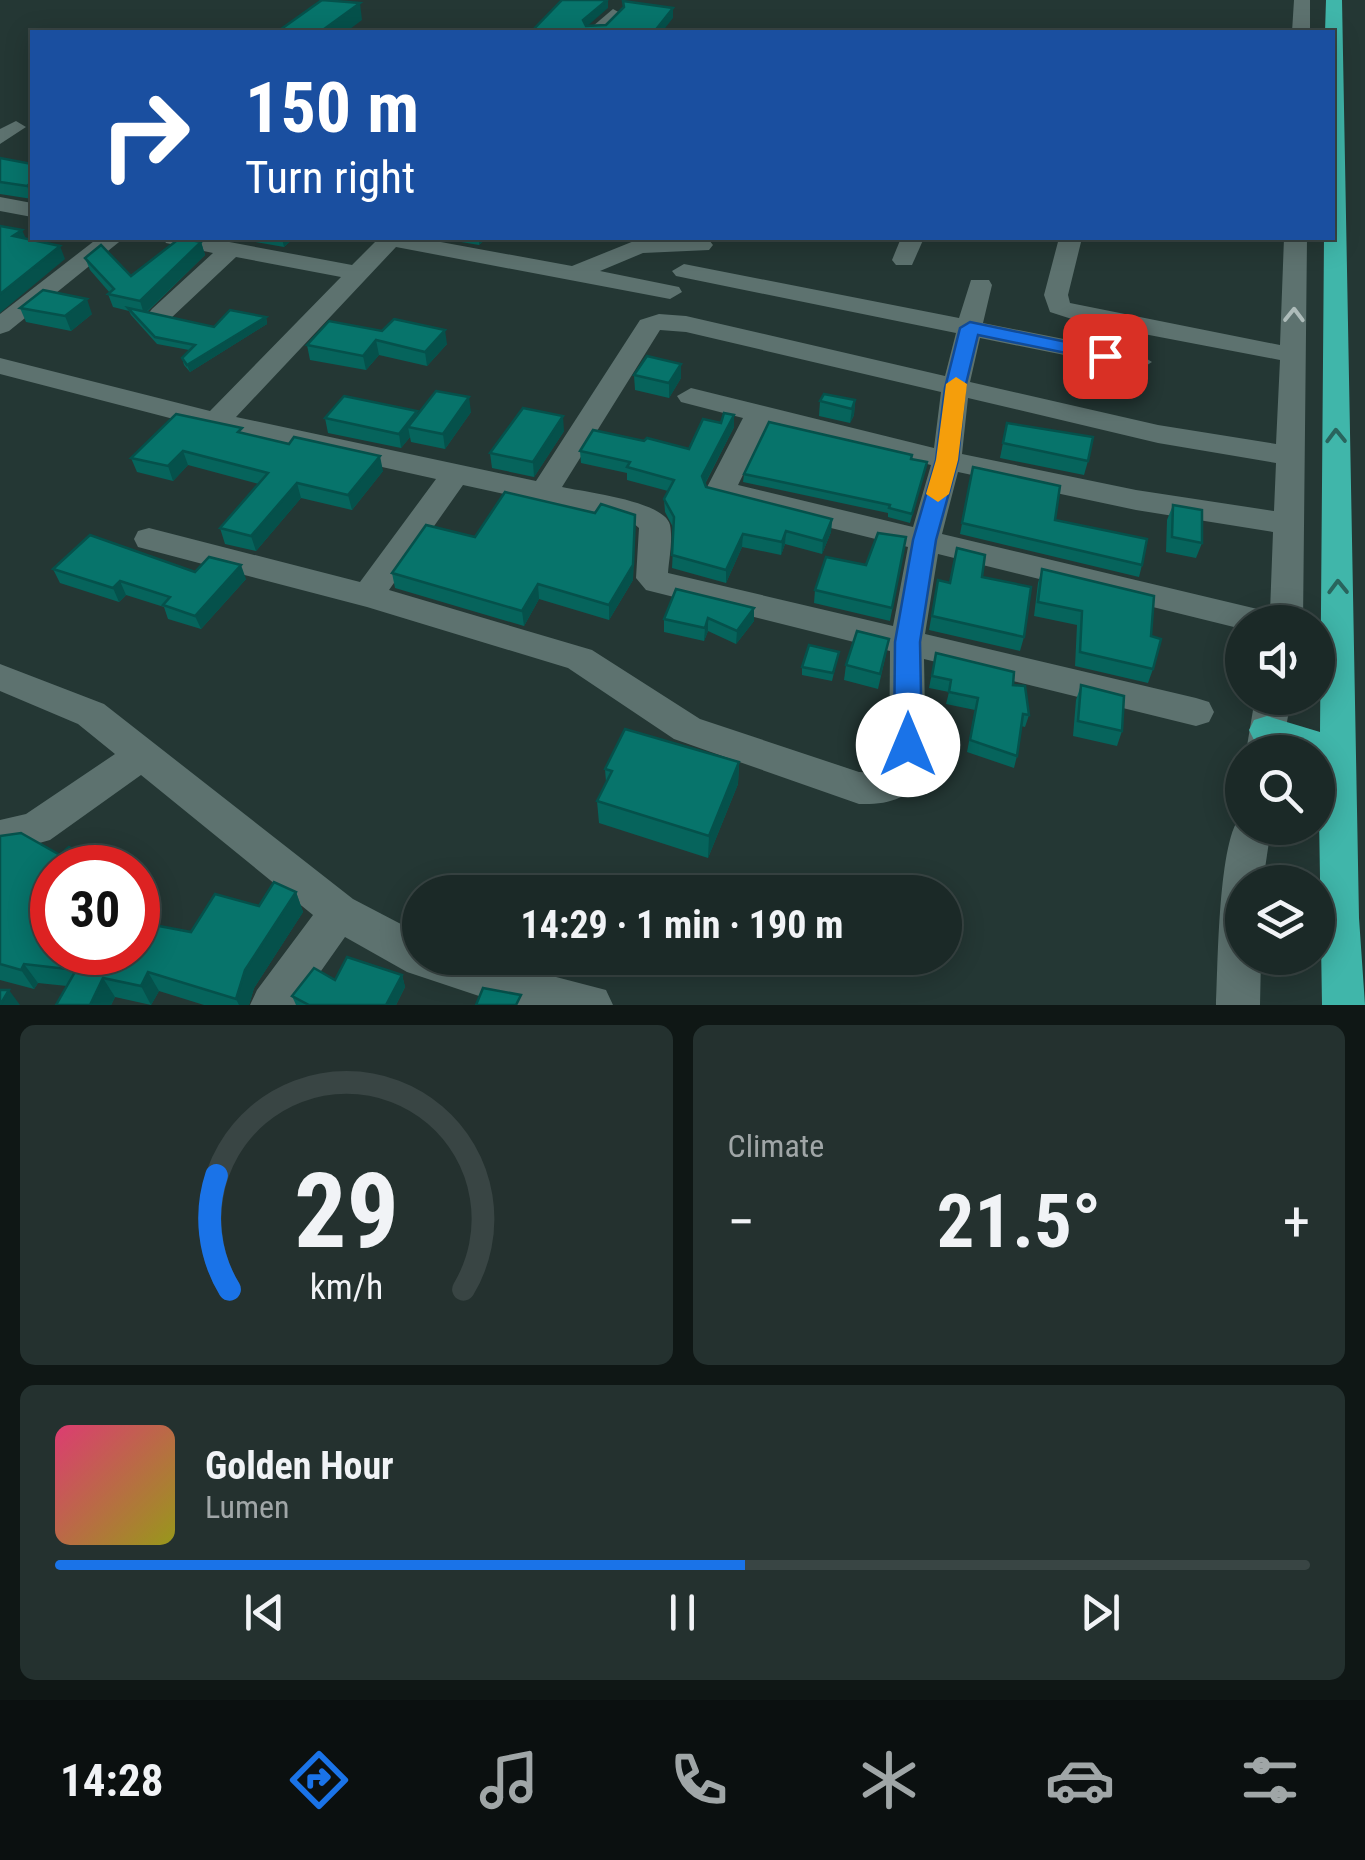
<!DOCTYPE html>
<html lang="en">
<head>
<meta charset="utf-8">
<style>
  body { margin:0; font-family:"Roboto Condensed",sans-serif; background:#24312f; color:#f1f3f6; height:100vh; display:flex; flex-direction:column; font-size:38px; white-space:nowrap }
  * { box-sizing:border-box; margin:0 }
  p { font-size:32px; color:#a0a6a7 }
  .icon { flex:none; width:55px; height:55px; fill:none; stroke:currentColor; stroke-width:2; stroke-linecap:round; stroke-linejoin:round }
  .map { position:relative; height:1005px; overflow:hidden }
  .panel { display:flex; flex-direction:column; gap:20px; padding:20px; background:#0f1715; flex:1 }
  .panel>* { flex:none }
  .top-card { position:absolute; left:30px; top:30px; width:1305px; height:210px; border-radius:0px; box-shadow:0 5px 25px #0003,0 0 0 2px #394544; background:#1a4fa0; color:#fff; overflow:hidden }
  .fabs { position:absolute; left:1225px; top:605px; display:grid; gap:20px }
  .fabs a { display:grid; place-items:center; width:110px; height:110px; border-radius:50%; background:#1b2927; box-shadow:0 5px 25px #0003,0 0 0 2px #394544; font-size:50px }
  .speed { position:absolute; left:30px; top:845px; display:flex; gap:20px; font-size:50px; font-weight:700; text-align:center }
  .speed>* { display:grid; place-content:center; width:130px; height:130px; border-radius:50%; background:#1b2927; box-shadow:0 5px 25px #0003,0 0 0 2px #394544; line-height:1 }
  .speed .limit { border:15px solid #d22; background:#fff; color:#111 }
  .pin { position:absolute; display:grid; place-items:center; width:85px; height:85px; color:#fff; margin:-42px; border-radius:20px; box-shadow:0 5px 15px #0006 }
  .me { position:absolute; width:110px; margin:-55px; rotate:0deg; stroke-linejoin:round; filter:drop-shadow(0 0 8px #0008) }
  .turn { display:flex; align-items:center; gap:35px; height:210px; padding:0 50px; font-size:45px }
  .turn .icon { width:130px; height:130px; stroke-width:2.5 }
  .turn b { display:block; font-size:70px; line-height:85px }
  .big { font-size:75px; font-weight:700; line-height:1.1 }
  .panel .card { flex:1; display:flex; flex-direction:column; justify-content:center; gap:15px; min-width:0; padding:0 35px; border-radius:15px; background:#24312f }
  .panel .dial { align-items:center; gap:0 }
  .dial svg { height:260px; overflow:visible; fill:none; stroke:#394544; stroke-width:7; stroke-linecap:round; text-anchor:middle }
  .dial text { fill:#f1f3f6; stroke:none }
  .song { display:flex; align-items:center; gap:30px }
  .cover { width:120px; height:120px; border-radius:15px; background:linear-gradient(135deg,hsl(340 70% 55%),hsl(60 70% 35%)) }
  .played { height:10px; border-radius:5px; background:linear-gradient(90deg,#1a73e8 55%,#394544 55%) }
  .keys { display:flex; justify-content:space-around; direction:ltr }
  .heat { display:flex; justify-content:space-between; align-items:center; font-size:55px; direction:ltr }
  .panel .tiles { flex:1; display:grid; gap:20px; grid-template-columns:1fr 1fr }
  .card:last-child { grid-column:span 2 }
  .trip { position:absolute; left:402px; top:875px; width:560px; height:100px; border-radius:50px; background:#1b2927; box-shadow:0 5px 25px #0003,0 0 0 2px #394544; font-weight:700; line-height:100px; text-align:center }
  .dock { display:flex; height:160px; justify-content:space-around; align-items:center; background:#0b1010; color:#a0a6a7 }
  .dock .icon { width:70px; height:70px }
  .dock .current { color:#1a73e8 }
  .dock b { font-size:45px; color:#f1f3f6 }
  .map>svg:first-child { display:block }
  .lines { fill:none; stroke-linecap:round; stroke-linejoin:round }
  .minor { fill:#5d726f; fill-rule:evenodd }
  .highway { fill:#40b6aa; fill-rule:evenodd }
  .wall { fill:#06645c }
  .shaded-wall { fill:#05514b }
  .building { fill:#07746b; stroke:#05514b; stroke-width:2.5 }
  .oneway { stroke:#aebcba }
  .oneway2 { stroke:#29645d }
  .route { fill:#1a73e8; stroke:#114b97; stroke-width:2.5 }
  .slow { fill:#f59e0b }
</style>
</head>
<body>
<div class="map">
<svg width="1365" height="1005" viewBox="0 0 1365 1005">
  <rect width="100%" height="100%" fill="#243734"/>
  <g class="lines">
    <g class="minor">
      <polygon points="1294,0 1310,0 1310,32 1292,32"/>
      <polygon points="613,9 622,14 604,32 586,32"/>
      <polygon points="16,121 26,127 0,144 0,129"/>
      <polygon points="0,197 32,203 32,217 0,211"/>
      <polygon points="98,238 124,238 9,331 0,334 0,314"/>
      <path d="M163,238h45l144,27 27,-27h40l153,28 67,-27 70,1 4,5 -4,5 -66,3 -43,18 79,16 3,5 -12,7 -274,-52 -160,170 300,64 104,-161 19,-6 27,2 259,60 11,-43 -280,-57 -4,-5 12,-7 275,54 12,-38h18l3,5 -9,38 156,31 13,8 -13,8 -159,-32 -10,44 188,43 118,19 4,-84 -199,-38 -31,-10 -6,-17 15,-57h23l-14,57 2,8 210,42 4,-107h23l-4,384h-61v7l-304,-75 -13,80 271,64 13,4 5,10 -5,10 -13,4 -272,-67 2,113c-14,27 -39,33 -67,32l-185,-65 -106,-71 -201,-61 -229,-60 -4,-8 4,-8 11,-3 211,54 76,-103 -220,-49 -216,-56v-16l210,53 131,-134 -105,-20 -66,62h-18l-4,-5 4,-5 61,-56 -47,-10zM660,330l26,2 255,60 -7,56 -243,-60 -14,8 4,6 62,16 -38,73 4,7 199,49 -15,79 -225,-53c1,-14 5,-33 2,-48 -5,-24 -86,-33 -108,-38zM968,398l190,45 118,20 -2,48 -138,-21 -174,-36zM768,424l163,41 -18,62 -175,-42zM958,472l178,38 137,22 -3,80 -328,-78zM463,485l169,37 7,6 -3,50 10,12 244,61 -1,114 -12,8 -18,-1 -159,-53 -108,-69 -203,-60z"/>
      <polygon points="901,238 924,238 912,265 896,265 892,260"/>
      <polygon points="0,664 104,704 353,899 420,934 420,958 483,958 606,990 613,1005 506,1005 407,972 345,937 297,1005 250,1005 257,990 313,915 141,775 50,840 0,854 0,820 26,814 115,754 78,724 0,691"/>
      <polygon points="1255,698 1291,698 1282,752 1246,752"/>
      <path d="M1242,815v13h29l-8,54h-21v76h19l-1,47h-44c2,-37 2,-170 26,-190z"/>
    </g>
    <polygon class="highway" points="1326,0 1342,0 1359,918 1365,1005 1322,1005 1318,752 1291,752 1254,740 1249,730 1254,720 1267,716 1320,732 1324,238 1332,238 1332,32 1325,32"/>
  </g>
  <g class="wall">
    <polygon points="0,158 32,164 32,199 0,194"/>
    <polygon points="233,238 294,238 284,247"/>
    <polygon points="437,238 487,238 479,245"/>
    <polygon points="201,242 205,255 147,312 214,327 266,317 267,324 190,372 184,365 182,358 189,350 157,344 131,315 129,311 113,307 108,294 110,293 90,270 85,258 131,276"/>
    <polygon points="20,308 92,314 71,331 26,322"/>
    <polygon points="382,331 447,344 427,366 379,355 366,370 310,360 307,345"/>
    <polygon points="681,364 681,378 669,398 635,390 634,375"/>
    <polygon points="855,400 854,415 850,423 819,416 820,401"/>
    <polygon points="471,412 445,449 411,442 410,437 401,448 328,433 325,418"/>
    <polygon points="734,415 734,427 705,484 706,487 832,519 831,532 822,554 785,544 781,555 742,547 726,583 672,568 674,529 665,512 664,499 668,491 627,480 627,473 581,463 580,451 644,441 689,449 721,423"/>
    <polygon points="1007,423 1088,461 1084,475 1000,458"/>
    <polygon points="564,431 534,477 492,468 490,453"/>
    <polygon points="244,433 383,471 352,510 301,498 256,551 225,544 220,528 259,484 188,465 173,481 137,472 131,458"/>
    <polygon points="911,459 927,462 910,523 888,517 888,513 743,482 744,474"/>
    <polygon points="973,467 1055,520 1142,565 1139,577 960,534"/>
    <polygon points="1173,505 1202,543 1196,558 1166,552 1167,520"/>
    <polygon points="595,513 635,515 633,580 609,620 539,599 524,626 395,588 392,573 475,537"/>
    <polygon points="906,537 890,621 814,603 815,590 866,565"/>
    <polygon points="53,569 195,572 246,579 201,629 168,619 164,607 126,595 119,602 60,583"/>
    <polygon points="1042,569 1151,636 1153,669 1148,683 1075,666 1077,625 1034,616 1038,583"/>
    <polygon points="982,577 1024,637 1020,651 929,630 938,580 950,583"/>
    <polygon points="676,589 754,621 736,644 708,631 704,641 664,632 664,619"/>
    <polygon points="839,652 832,681 802,675 802,667"/>
    <polygon points="936,653 1013,685 1029,715 1025,727 1021,726 1017,756 1014,768 967,752 975,710 946,704 949,692 929,688"/>
    <polygon points="886,654 878,689 844,680 846,665"/>
    <polygon points="1081,685 1122,731 1117,746 1073,736 1076,700"/>
    <polygon points="739,762 738,784 708,858 599,823 597,801 606,782 605,769"/>
    <polygon points="0,836 52,952 191,932 296,892 303,912 254,988 249,1005 204,1005 159,991 151,1005 115,997 111,1005 56,1005 67,986 38,983 34,989 0,980"/>
    <polygon points="402,975 405,987 396,1005 296,1005 292,996 335,980"/>
  </g>
  <g class="shaded-wall">
    <polygon points="608,0 608,8 584,29 583,20"/>
    <polygon points="360,3 362,20 346,32 320,32"/>
    <polygon points="673,8 673,18 662,32 654,32"/>
    <polygon points="32,182 32,199 27,186"/>
    <polygon points="22,230 28,243 13,236"/>
    <polygon points="282,238 294,238 284,247"/>
    <polygon points="479,238 487,238 479,245"/>
    <polygon points="201,242 205,255 144,314 140,301"/>
    <polygon points="60,246 65,259 0,313 0,294"/>
    <polygon points="87,299 92,314 71,331 65,316"/>
    <polygon points="266,317 267,324 190,372 187,365"/>
    <polygon points="445,330 447,344 427,366 425,352"/>
    <polygon points="376,340 379,355 366,370 363,356"/>
    <polygon points="681,364 681,378 669,398 669,383"/>
    <polygon points="469,397 471,412 445,449 443,434"/>
    <polygon points="855,400 854,415 850,423 852,409"/>
    <polygon points="417,411 420,426 408,427 410,437 401,448 399,434"/>
    <polygon points="734,415 734,427 702,489 702,476"/>
    <polygon points="563,416 564,431 534,477 533,462"/>
    <polygon points="183,451 188,465 173,481 168,466"/>
    <polygon points="380,456 383,471 352,510 348,495"/>
    <polygon points="297,483 301,498 256,551 251,536"/>
    <polygon points="635,515 633,580 609,620 609,605"/>
    <polygon points="832,519 831,532 822,554 823,541"/>
    <polygon points="786,531 785,544 781,555 782,542"/>
    <polygon points="743,534 742,547 726,583 726,570"/>
    <polygon points="241,565 246,579 201,629 195,616"/>
    <polygon points="120,581 126,595 119,602 113,588"/>
    <polygon points="538,584 539,599 524,626 522,611"/>
    <polygon points="754,608 754,621 736,644 737,631"/>
    <polygon points="708,618 708,631 704,641 705,628"/>
    <polygon points="739,762 738,784 708,858 709,836"/>
    <polygon points="87,857 93,868 82,868"/>
    <polygon points="296,892 303,912 254,988 249,1005 239,1005 236,999 245,970"/>
    <polygon points="24,964 38,983 34,989 21,970"/>
    <polygon points="148,972 159,991 151,1005 141,986"/>
    <polygon points="402,975 405,987 396,1005 386,1005"/>
    <polygon points="103,978 115,997 111,1005 90,1005"/>
    <polygon points="9,990 20,1005 0,1005"/>
  </g>
  <g class="building">
    <polygon points="322,0 360,3 320,32 277,32"/>
    <polygon points="562,0 607,0 583,20 586,26 606,25 624,7 623,1 673,8 654,32 531,32"/>
    <polygon points="0,158 32,164 32,182 27,186 0,182"/>
    <polygon points="0,226 22,230 13,236 60,246 0,294"/>
    <polygon points="180,238 201,242 140,301 108,294 114,289 85,258 101,245 131,276"/>
    <polygon points="43,290 87,299 65,316 20,308"/>
    <polygon points="128,308 214,327 230,310 266,317 187,365 182,358 195,345 155,337"/>
    <polygon points="394,319 445,330 425,352 376,340 363,356 307,345 329,321 382,331"/>
    <polygon points="647,356 681,364 669,383 634,375"/>
    <polygon points="436,391 469,397 443,434 408,427"/>
    <polygon points="824,394 855,400 852,409 820,401"/>
    <polygon points="344,396 417,411 399,434 325,418"/>
    <polygon points="523,408 563,416 533,462 490,453"/>
    <polygon points="724,413 734,415 702,476 706,487 832,519 823,541 786,531 782,542 743,534 726,570 672,555 674,517 664,499 674,480 627,467 630,462 580,451 593,430 644,441 647,438 689,449 703,419 721,423"/>
    <polygon points="176,414 242,428 238,432 289,444 294,437 380,456 348,495 297,483 251,536 220,528 268,473 183,451 168,466 131,458"/>
    <polygon points="769,422 912,455 911,459 927,462 912,514 889,508 890,505 744,474"/>
    <polygon points="1007,423 1093,437 1088,461 1003,443"/>
    <polygon points="973,467 1060,486 1055,520 1147,539 1142,565 962,523"/>
    <polygon points="505,492 595,513 601,504 635,515 633,565 609,605 538,584 522,611 392,573 426,525 475,537"/>
    <polygon points="1173,505 1202,510 1202,543 1172,537"/>
    <polygon points="878,533 906,537 892,608 815,590 826,557 866,565"/>
    <polygon points="90,535 195,572 209,557 241,565 195,616 163,605 170,597 120,581 113,588 53,569"/>
    <polygon points="957,548 985,555 982,577 1031,587 1024,637 932,616 938,580 950,583"/>
    <polygon points="1042,569 1154,596 1151,636 1161,639 1153,669 1080,652 1082,611 1038,602"/>
    <polygon points="676,589 754,608 737,631 708,618 705,628 664,619"/>
    <polygon points="857,631 889,639 880,674 846,665"/>
    <polygon points="809,645 839,652 833,673 802,667"/>
    <polygon points="936,653 1014,672 1013,685 1025,686 1029,715 1023,714 1017,756 970,740 978,698 949,692 951,680 932,676"/>
    <polygon points="1081,685 1124,696 1122,731 1078,721"/>
    <polygon points="625,729 739,762 709,836 597,801 612,771 605,769"/>
    <polygon points="21,833 60,855 69,847 87,857 83,868 52,868 52,952 138,952 138,922 191,932 215,894 259,906 274,882 296,892 245,970 236,999 148,972 141,986 103,978 90,1005 56,1005 76,970 24,964 21,970 0,964 0,836"/>
    <polygon points="347,957 402,975 386,1005 309,1005 292,996 314,968 335,980"/>
    <polygon points="483,988 521,995 516,1005 476,1005"/>
    <polygon points="0,990 9,990 0,1005"/>
  </g>
  <defs><path id="oneway-chevron" d="M-2-3.5L2.5 0L-2 3.5" fill="none" stroke-width="1.6" stroke-linecap="round" stroke-linejoin="round" transform="scale(2.5)"/></defs>
  <use class="oneway" href="#oneway-chevron" transform="translate(1294 315) rotate(-89)"/>
  <g class="oneway2">
    <use href="#oneway-chevron" transform="translate(1336 436) rotate(-91)"/>
    <use href="#oneway-chevron" transform="translate(1338 587) rotate(-91)"/>
  </g>
  <polygon class="route" points="970,322 1105,350 1115,356 1105,361 978,335 965,388 958,460 936,540 920,642 922,745 918,753 908,756 899,753 894,745 895,642 913,540 936,460 945,388 960,328"/>
  <polygon class="slow" points="956,377 967,384 958,460 949,494 938,502 926,494 936,460 946,384"/>
</svg>
<div class="fabs">
<a><svg class="icon" aria-label="sound" viewBox="0 0 24 24"><path d="M4 9h4l5-4v14l-5-4H4zM17 9q2 3 0 6"/></svg></a>
<a><svg class="icon" aria-label="search" viewBox="0 0 24 24"><circle cx="10" cy="10" r="6"/><path d="M15 15l6 6"/></svg></a>
<a><svg class="icon" aria-label="layers" viewBox="0 0 24 24"><path d="M12 4l9 5-9 5-9-5zM3 14l9 5 9-5"/></svg></a>
</div>
<div class="speed"><div class="limit">30</div></div>
<div class="pin" style="left:1105px;top:356px;background:#d93025"><svg class="icon" aria-label="arrive" viewBox="0 0 24 24"><path d="M6 21V4h12l-3 4 3 4H6"/></svg></div>
<svg class="me" style="left:908px;top:745px" viewBox="-20 -20 40 40"><circle r="19" fill="#fff"/><path d="M0-13L10 11 0 6-10 11z" fill="#1a73e8"/></svg>
<div class="trip">14:29 · 1 min · 190 m</div>
<div class="top-card">
<div class="turn"><svg class="icon" aria-label="right" viewBox="0 0 24 24"><path d="M7 20v-9h11M14 6l5 5-5 5"/></svg><div><b>150 m</b>Turn right</div></div>
</div>
</div>
<section class="panel">
<div class="tiles">
<div class="card dial"><svg viewBox="0 0 100 80">
<path d="M14 69A42 42 0 1 1 86 69"/>
<path d="M14 69A42 42 0 0 1 10 34" stroke="#1a73e8"/>
<text x="50" y="56" font-size="32" font-weight="700">29</text>
<text x="50" y="72" font-size="11">km/h</text>
</svg></div>
<div class="card"><p>Climate</p>
<div class="heat"><a>−</a><b class="big">21.5°</b><a>+</a></div>
</div>
<div class="card">
<div class="song"><i class="cover"></i><div><b>Golden Hour</b><p>Lumen</p></div></div>
<div class="played"></div>
<div class="keys"><svg class="icon" aria-label="previous" viewBox="0 0 24 24"><path d="M18 5L8 12l10 7zM5 5v14"/></svg><svg class="icon" aria-label="pause" viewBox="0 0 24 24"><path d="M8 5v14M16 5v14"/></svg><svg class="icon" aria-label="next" viewBox="0 0 24 24"><path d="M6 5l10 7-10 7zM19 5v14"/></svg></div>
</div>
</div>
</section>
<nav class="dock">
<b>14:28</b>
<svg class="icon current" aria-label="directions" viewBox="0 0 24 24"><path d="M12 3l9 9-9 9-9-9zM9 14v-3h6M13 9l2 2-2 2"/></svg>
<svg class="icon" aria-label="music" viewBox="0 0 24 24"><path d="M9 18V5l10-2v13"/><circle cx="6" cy="18" r="3"/><circle cx="16" cy="16" r="3"/></svg>
<svg class="icon" aria-label="phone" viewBox="0 0 24 24"><path d="M5 4h4l2 5-3 2q2 4 5 5l2-3 5 2v4C11 20 4 13 5 4z"/></svg>
<svg class="icon" aria-label="climate" viewBox="0 0 24 24"><path d="M12 3v18M4 7l16 10M4 17L20 7"/></svg>
<svg class="icon" aria-label="car" viewBox="0 0 24 24"><path d="M5 17H2v-5l4-1 3-4h7l3 4 3 1v5h-3M9 17h6M6 11h13"/><circle cx="7" cy="17" r="2"/><circle cx="17" cy="17" r="2"/></svg>
<svg class="icon" aria-label="filters" viewBox="0 0 24 24"><path d="M4 7h16M4 17h16"/><circle cx="9" cy="7" r="2"/><circle cx="15" cy="17" r="2"/></svg>
</nav>
</body>
</html>
